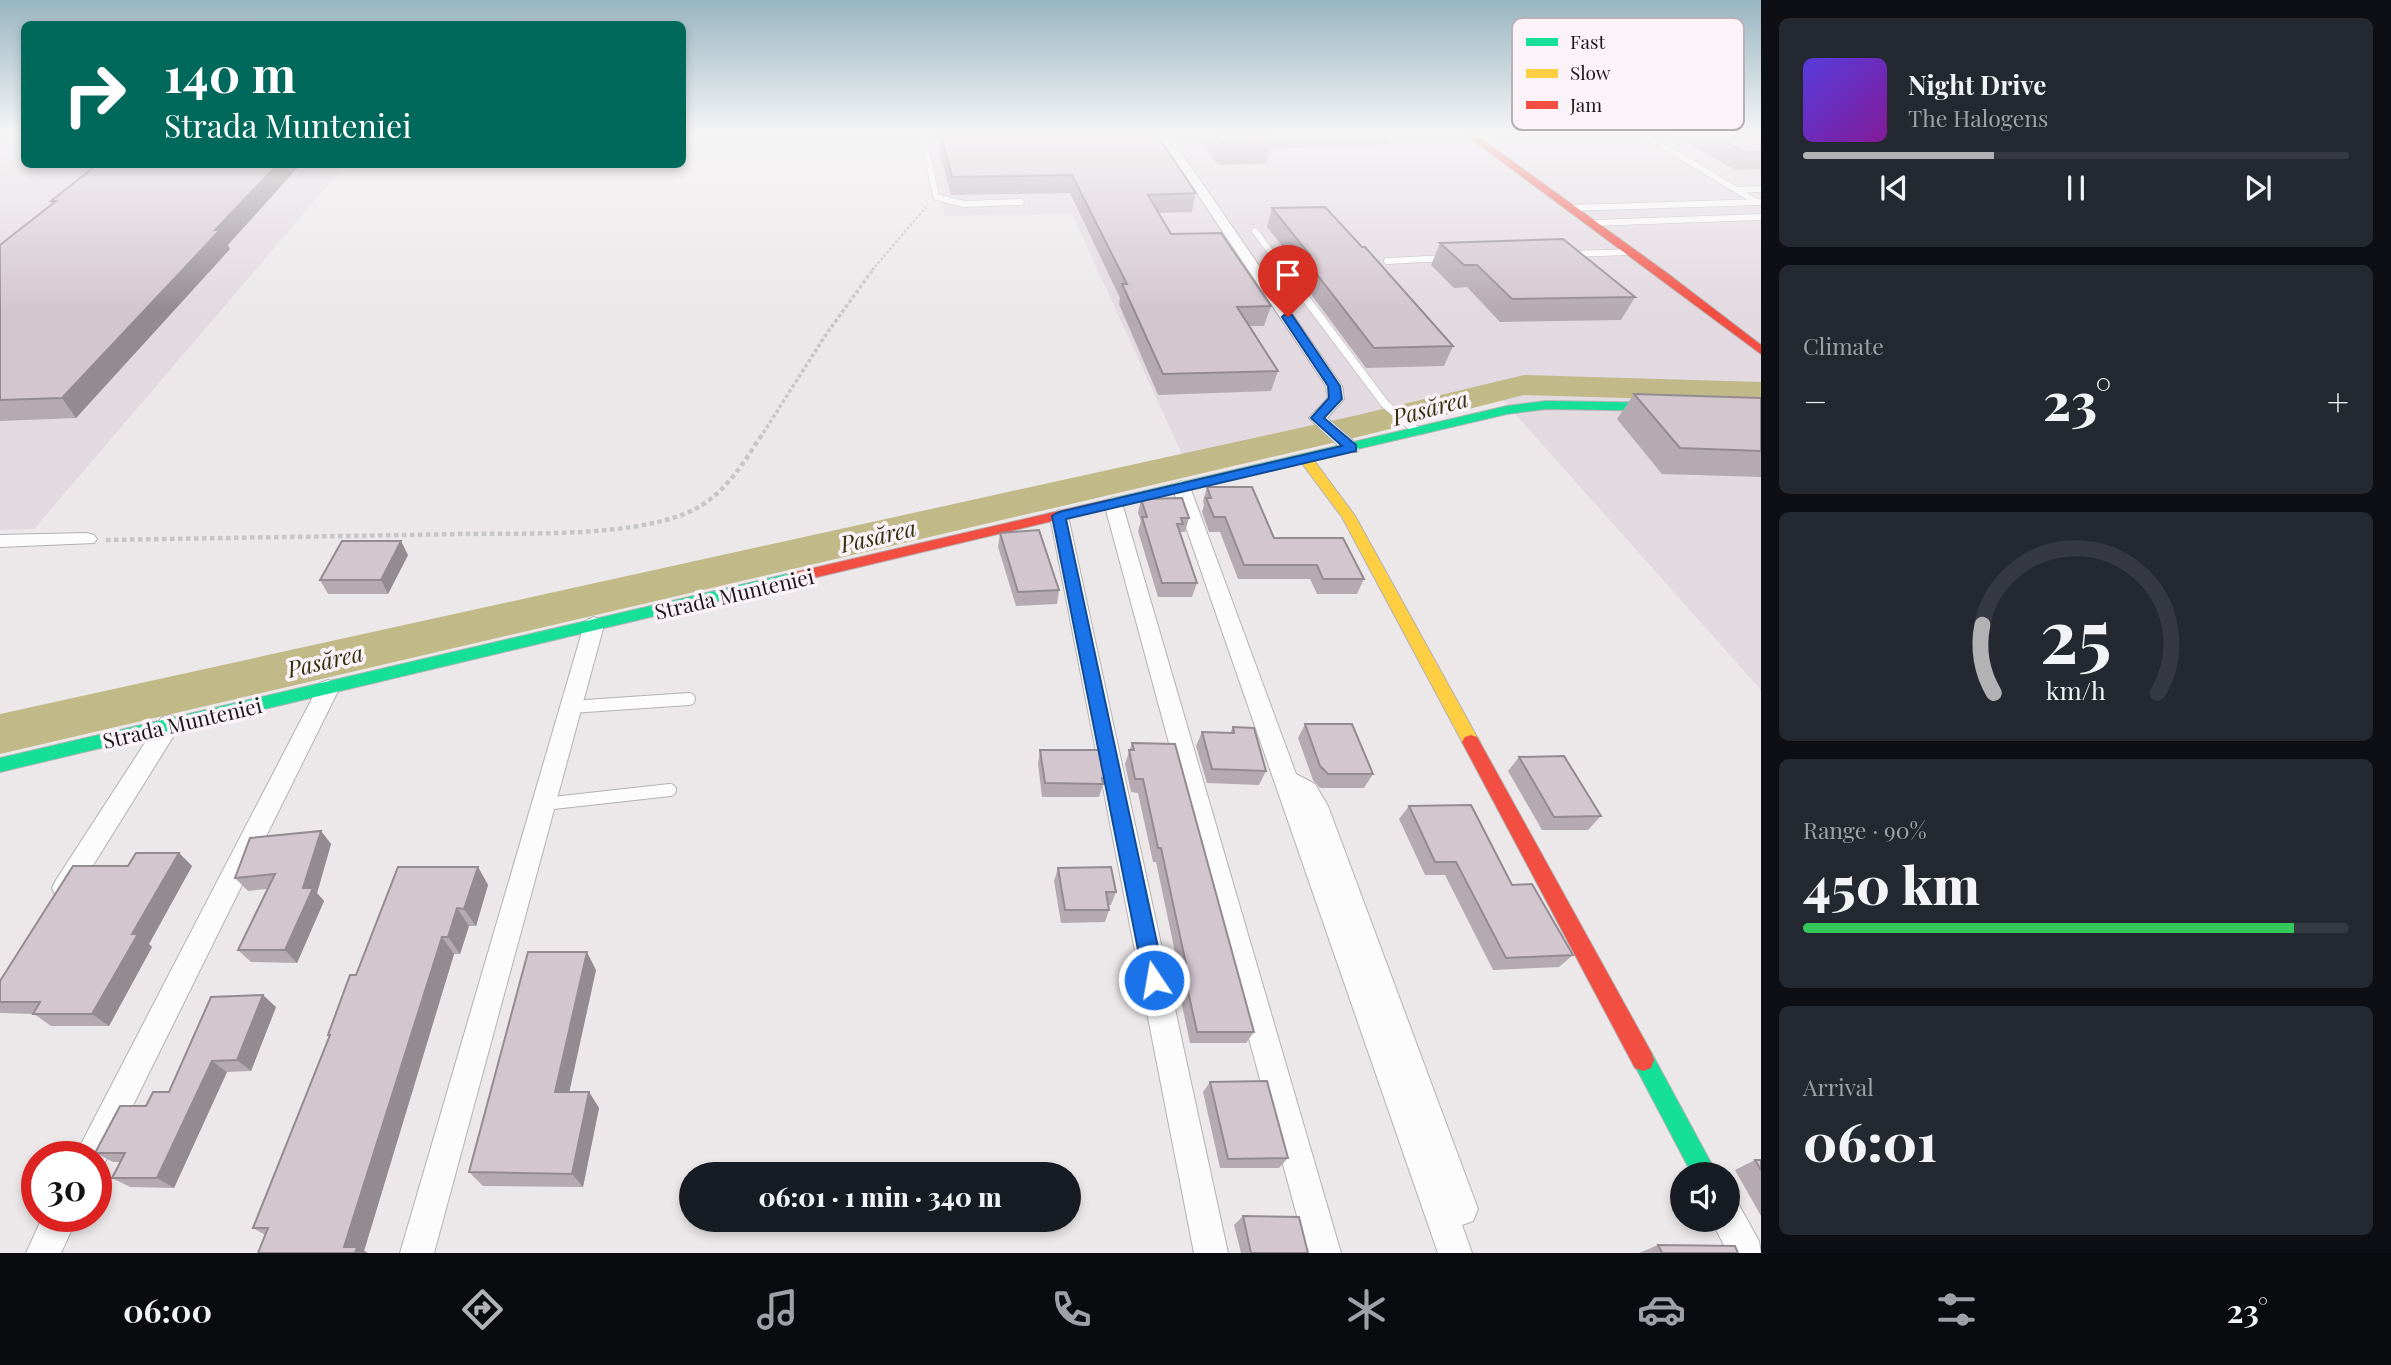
<!DOCTYPE html>
<html lang="en">
<head>
<meta charset="utf-8">
<style>
  body { margin:0; font-family:"Playfair Display",serif; background:#242831; color:#f1f3f6; height:100vh; display:flex; flex-direction:column; font-size:26px; white-space:nowrap }
  * { box-sizing:border-box; margin:0 }
  p { font-size:23px; color:#9ea1a6 }
  .icon { flex:none; width:38px; height:38px; fill:none; stroke:currentColor; stroke-width:2; stroke-linecap:round; stroke-linejoin:round }
  .map { position:relative; flex:1; overflow:hidden }
  .side { display:flex; flex-direction:column; gap:18px; padding:18px; background:#0d0f14; width:630px }
  .side>* { flex:none }
  .hud { position:absolute; left:21px; top:21px; width:665px; height:147px; border-radius:10px; box-shadow:0 4px 10px #0003; background:#00695c; color:#fff; overflow:hidden }
  .fabs { position:absolute; left:1670px; top:1162px; display:grid; gap:14px }
  .fabs a { display:grid; place-items:center; width:70px; height:70px; border-radius:50%; background:#171b24; box-shadow:0 4px 10px #0003; font-size:35px }
  .speed { position:absolute; left:21px; top:1141px; display:flex; gap:14px; font-size:35px; font-weight:700; text-align:center }
  .speed>* { display:grid; place-content:center; width:91px; height:91px; border-radius:50%; background:#171b24; box-shadow:0 4px 10px #0003; line-height:1 }
  .speed .limit { border:10px solid #d22; background:#fff; color:#111 }
  .pin { position:absolute; display:grid; place-items:center; width:60px; height:60px; color:#fff; margin:-72px -30px; border-radius:50% 50% 50% 0; rotate:-45deg; box-shadow:0 0 7px #0007 }
  .pin .icon { rotate:45deg }
  .me { position:absolute; width:77px; margin:-38px; rotate:348deg; stroke-linejoin:round; filter:drop-shadow(0 0 5px #0008) }
  .turn { display:flex; align-items:center; gap:24px; height:147px; padding:0 28px; font-size:32px }
  .turn .icon { width:91px; height:91px; stroke-width:2.5 }
  .turn b { display:block; font-size:49px; line-height:60px }
  .big { font-size:52px; font-weight:800; line-height:1.1 }
  .side .widget { flex:1; display:flex; flex-direction:column; justify-content:center; gap:10px; min-width:0; padding:0 24px; border-radius:10px; background:#242831 }
  .side .dial { align-items:center; gap:0 }
  .dial svg { height:182px; overflow:visible; fill:none; stroke:#363941; stroke-width:7; stroke-linecap:round; text-anchor:middle }
  .dial text { fill:#f1f3f6; stroke:none }
  .song { display:flex; align-items:center; gap:21px }
  .cover { width:84px; height:84px; border-radius:10px; background:linear-gradient(135deg,hsl(250 70% 55%),hsl(290 70% 35%)) }
  .played { height:7px; border-radius:4px; background:linear-gradient(90deg,#b2b1b4 35%,#363941 35%) }
  .keys { display:flex; justify-content:space-around; direction:ltr }
  .heat { display:flex; justify-content:space-between; align-items:center; font-size:38px; direction:ltr }
  .charge { height:10px; border-radius:5px; background:linear-gradient(90deg,#34c759 90%,#363941 0) }
  .trip { position:absolute; left:679px; top:1162px; width:402px; height:70px; border-radius:35px; background:#171b24; box-shadow:0 4px 10px #0003; font-weight:800; line-height:70px; text-align:center }
  .dock { display:flex; height:112px; justify-content:space-around; align-items:center; background:#090b0e; color:#9ea1a6 }
  .dock .icon { width:49px; height:49px }
  .dock .selected { color:#b2b1b4 }
  .dock b { font-size:32px; color:#f1f3f6 }
  main { display:flex; flex:1; min-height:0 }
  .map>svg:first-child { display:block }
  .built { fill:#e3d9e0 }
  .lines { fill:none; stroke-linecap:round; stroke-linejoin:round }
  .river { fill:#c1b987; fill-rule:evenodd }
  .lane-far2-casing { stroke:#b4b1b3; stroke-width:7 }
  .lane-far1-casing { stroke:#b4b1b3; stroke-width:9 }
  .lane-casing { stroke:#b4b1b3; stroke-width:14 }
  .street-casing { stroke:#b4b1b3; stroke-width:2 }
  .fast-casing { stroke:#b4b1b3; stroke-width:2 }
  .slow-casing { stroke:#b4b1b3; stroke-width:2 }
  .jam-casing { stroke:#b4b1b3; stroke-width:2 }
  .path-far2 { stroke:#c7c6c7; stroke-width:2.5; stroke-dasharray:2.5 2; stroke-linecap:butt }
  .path-far1 { stroke:#c7c6c7; stroke-width:3.5; stroke-dasharray:3.5 2.5; stroke-linecap:butt }
  .path { stroke:#c7c6c7; stroke-width:4.5; stroke-dasharray:4.5 3.5; stroke-linecap:butt }
  .lane-far2 { stroke:#fcfcfc; stroke-width:6 }
  .lane-far1 { stroke:#fcfcfc; stroke-width:8 }
  .lane { stroke:#fcfcfc; stroke-width:12 }
  .street { fill:#fcfcfc; fill-rule:evenodd }
  .fast { fill:#16e098; fill-rule:evenodd }
  .slow { fill:#ffcf43; fill-rule:evenodd }
  .jam { fill:#f24e42; fill-rule:evenodd }
  .wall { fill:#b6aab2 }
  .shaded-wall { fill:#948b91 }
  .building { fill:#d4c6cf; stroke:#948b91; stroke-width:2 }
  .route { fill:#1a73e8; stroke:#114b97; stroke-width:2 }
  .labels { text-anchor:middle; dominant-baseline:central; stroke-width:7; stroke-linejoin:round; paint-order:stroke }
  .street-label { font-size:21px; fill:#1b181a; stroke:#fcf3f9 }
  .water-label { font-size:23px; font-style:italic; fill:#34300e; stroke:#fcf3f9 }
  .key { fill:#fcf3f9; stroke:#b8b1b6; stroke-width:2 }
  .key-label { font-size:19px; fill:#1b181a }
</style>
</head>
<body>
<main>
<div class="map">
<svg width="1761" height="1253" viewBox="0 0 1761 1253">
  <rect width="100%" height="100%" fill="#ece8ea"/>
  <g class="built">
    <polygon points="0,135 24,135 24,164 345,165 34,529 0,530"/>
    <polygon points="927,135 1761,135 1761,690 1502,399 1414,423 1191,474 1072,214 945,216"/>
  </g>
  <g class="lines">
    <polygon class="river" points="1524,375 1761,382 1761,402 1524,395 1358,437 0,754 0,714 1358,415"/>
    <defs>
      <g id="lane-far2">
        <polyline points="923,135 936,197 964,204 1021,202"/>
        <polyline points="1645,135 1757,202"/>
        <polyline points="1736,190 1761,189"/>
        <polyline points="1571,208 1761,202"/>
        <polyline points="1592,223 1761,217"/>
        <polyline points="1255,231 1284,270"/>
        <polyline points="1568,254 1631,252"/>
        <polyline points="1387,261 1447,258"/>
      </g>
      <polyline id="lane-far1" points="1283,268 1385,404 1417,431"/>
      <g id="lane">
        <polyline points="571,707 689,699"/>
        <polyline points="544,804 670,790"/>
      </g>
      <g id="street">
        <polygon points="1158,135 1169,135 1342,386 1344,399 1327,418 1357,444 1360,448 1357,452 1345,452 1309,418 1328,398 1326,386"/>
        <polygon points="1181,481 1190,487 1296,774 1315,784 1328,806 1478,1209 1473,1221 1462,1225 1472,1253 1438,1253 1172,487"/>
        <polygon points="1113,497 1122,503 1341,1253 1307,1253 1104,503"/>
        <polygon points="1059,510 1068,516 1228,1253 1194,1253 1050,516"/>
        <polygon points="87,533 94,535 97,539 94,543 0,547 0,535"/>
        <polygon points="594,617 601,620 604,625 434,1253 400,1253 584,625 587,620"/>
        <polygon points="328,680 336,683 339,689 102,1168 96,1171 96,1157 75,1157 80,1146 317,689 320,683"/>
        <polygon points="169,715 177,718 181,724 74,896 65,900 56,896 52,888 56,880 161,718"/>
        <polygon points="1727,1200 1739,1205 1759,1241 1761,1253 1728,1253 1711,1220 1727,1220"/>
        <polygon points="43,1216 78,1216 61,1253 26,1253"/>
      </g>
      <g id="fast">
        <polygon points="1546,401 1669,403 1675,407 1669,411 1546,409 1507,414 1106,508 1099,504 1106,500 1507,406"/>
        <polygon points="792,573 799,578 797,582 0,772 0,758"/>
        <polygon points="1643,1049 1651,1052 1717,1174 1692,1174 1632,1060 1635,1052"/>
      </g>
      <polygon id="slow" points="1305,454 1310,455 1355,516 1477,737 1480,742 1477,747 1471,749 1465,747 1342,517 1298,458"/>
      <g id="jam">
        <polygon points="1466,135 1476,135 1667,273 1761,345 1761,354"/>
        <polygon points="1106,500 1111,501 1113,504 1111,507 792,583 785,578 792,573"/>
        <polygon points="1471,735 1477,737 1651,1052 1654,1060 1651,1068 1643,1071 1635,1068 1462,742 1465,737"/>
      </g>
    </defs>
    <use href="#lane-far2" class="lane-far2-casing"/>
    <use href="#lane-far1" class="lane-far1-casing"/>
    <use href="#lane" class="lane-casing"/>
    <use href="#street" class="street-casing"/>
    <use href="#fast" class="fast-casing"/>
    <use href="#slow" class="slow-casing"/>
    <use href="#jam" class="jam-casing"/>
    <polyline class="path-far2" points="872,270 926,207"/>
    <polyline class="path-far1" points="760,438 825,336 874,268"/>
    <path class="path" d="M106,540c119,-2 238,-4 357,-6 64,-1 163,3 221,-20 37,-14 57,-47 77,-78"/>
    <use href="#lane-far2" class="lane-far2"/>
    <use href="#lane-far1" class="lane-far1"/>
    <use href="#lane" class="lane"/>
    <use href="#street" class="street"/>
    <use href="#fast" class="fast"/>
    <use href="#slow" class="slow"/>
    <use href="#jam" class="jam"/>
  </g>
  <g class="wall">
    <polygon points="935,135 1157,135 1196,193 1192,212 1159,213 1171,234 1271,306 1264,326 1250,326 1278,371 1271,391 1158,395 1119,304 1120,298 1070,193 951,195"/>
    <polygon points="1195,135 1388,135 1385,145 1271,148 1266,164 1218,165"/>
    <polygon points="1675,135 1761,135 1761,169 1735,170"/>
    <polygon points="98,164 228,245 230,249 76,418 0,421 0,245 53,204 51,201"/>
    <polygon points="1272,208 1362,247 1453,346 1444,366 1366,368 1296,274 1298,266 1267,227"/>
    <polygon points="1440,243 1635,297 1621,320 1500,322 1467,287 1454,288 1431,265"/>
    <polygon points="1634,394 1761,398 1761,477 1662,474 1617,419"/>
    <polygon points="1207,487 1274,538 1364,579 1357,594 1317,594 1310,579 1238,579 1220,532 1209,532 1202,512 1204,505 1203,501"/>
    <polygon points="1141,499 1189,518 1185,532 1181,532 1180,533 1197,583 1192,597 1158,597 1138,531 1141,521 1138,513"/>
    <polygon points="1000,533 1059,590 1057,604 1016,606 998,547"/>
    <polygon points="408,555 388,594 328,594 320,580"/>
    <polygon points="1305,724 1373,774 1364,788 1320,788 1313,780 1298,738"/>
    <polygon points="1233,727 1266,771 1259,785 1207,783 1196,746 1202,732 1230,733"/>
    <polygon points="1132,743 1254,1032 1246,1043 1190,1043 1176,977 1179,971 1156,862 1153,862 1138,793 1131,792 1125,764"/>
    <polygon points="1040,750 1105,778 1099,797 1042,797 1038,764"/>
    <polygon points="1519,757 1601,816 1588,830 1542,830 1508,771"/>
    <polygon points="1409,806 1512,885 1573,955 1559,967 1493,970 1445,875 1425,875 1399,819"/>
    <polygon points="321,831 331,844 317,893 324,901 297,963 251,962 238,950 267,889 248,891 235,878"/>
    <polygon points="179,853 192,866 149,944 152,947 109,1026 51,1026 34,1014 0,1013 0,981 128,866"/>
    <polygon points="478,867 488,885 476,926 469,926 460,954 454,954 364,1251 368,1253 258,1253 265,1235 253,1228 329,1036 328,1035 356,975"/>
    <polygon points="1058,868 1116,892 1111,905 1108,905 1109,910 1105,922 1061,923 1054,881"/>
    <polygon points="596,970 569,1092 589,1092 599,1108 583,1187 483,1186 469,1172"/>
    <polygon points="276,1007 251,1071 227,1072 174,1188 130,1187 112,1178 120,1162 113,1162 95,1153 146,1106 169,1092"/>
    <polygon points="1210,1082 1288,1158 1279,1168 1220,1168 1203,1092"/>
    <polygon points="1755,1160 1761,1160 1761,1216 1735,1170"/>
    <polygon points="1243,1216 1308,1253 1241,1253 1234,1225"/>
    <polygon points="1658,1245 1738,1253 1639,1253"/>
  </g>
  <g class="shaded-wall">
    <polygon points="278,164 301,164 228,245 230,249 76,418 62,398 215,230"/>
    <polygon points="401,541 408,555 388,594 381,580"/>
    <polygon points="321,831 331,844 317,893 324,901 297,963 285,950 303,888"/>
    <polygon points="179,853 192,866 149,944 152,947 109,1026 92,1014 132,934"/>
    <polygon points="478,867 488,885 476,926 464,909"/>
    <polygon points="457,908 469,926 460,954 448,937"/>
    <polygon points="442,937 454,954 364,1251 368,1253 354,1253 344,1247"/>
    <polygon points="587,952 596,970 566,1107 555,1092"/>
    <polygon points="263,995 276,1007 251,1071 237,1060"/>
    <polygon points="212,1061 227,1072 174,1188 157,1178"/>
    <polygon points="589,1092 599,1108 583,1187 572,1174"/>
  </g>
  <g class="building">
    <polygon points="941,135 1157,135 1196,193 1148,195 1171,234 1221,233 1271,306 1237,307 1278,371 1163,374 1122,284 1127,284 1072,175 952,177"/>
    <polygon points="1217,135 1266,135 1272,142 1223,143"/>
    <polygon points="1714,135 1761,135 1761,152 1746,153"/>
    <polygon points="98,164 278,164 215,230 220,230 62,398 0,400 0,245 56,201 51,201"/>
    <polygon points="1325,207 1362,247 1365,247 1453,346 1374,348 1302,255 1310,255 1272,208"/>
    <polygon points="1563,239 1635,297 1512,299 1477,265 1464,265 1440,243"/>
    <polygon points="1634,394 1761,398 1761,451 1680,448"/>
    <polygon points="1207,487 1252,487 1274,538 1343,538 1364,579 1323,579 1317,565 1244,565 1225,517 1214,517 1206,498 1211,498"/>
    <polygon points="1182,498 1189,518 1181,518 1183,524 1177,524 1197,583 1162,583 1142,517 1147,517 1141,499"/>
    <polygon points="1039,530 1059,590 1018,592 1000,533"/>
    <polygon points="342,541 401,541 381,580 320,580"/>
    <polygon points="1305,724 1352,724 1373,774 1328,774 1320,766"/>
    <polygon points="1233,727 1254,728 1266,771 1212,769 1202,732 1234,733"/>
    <polygon points="1132,743 1175,744 1254,1032 1197,1032 1182,964 1186,964 1161,848 1158,848 1143,779 1135,779 1129,750 1134,750"/>
    <polygon points="1040,750 1100,750 1105,778 1102,778 1103,784 1045,783"/>
    <polygon points="1564,756 1601,816 1554,817 1519,757"/>
    <polygon points="1471,805 1512,885 1532,884 1573,955 1506,958 1456,862 1435,862 1409,806"/>
    <polygon points="321,831 303,888 313,888 285,950 238,950 275,874 235,878 250,838"/>
    <polygon points="136,853 179,853 132,934 138,934 92,1014 33,1014 40,1002 0,1002 0,981 73,866 128,866"/>
    <polygon points="398,867 478,867 464,909 457,908 448,937 442,937 344,1247 357,1247 355,1253 258,1253 268,1228 253,1228 330,1035 328,1035 350,975 356,975"/>
    <polygon points="1111,867 1116,892 1106,892 1109,910 1065,910 1058,868"/>
    <polygon points="528,952 587,952 555,1092 589,1092 572,1174 469,1172"/>
    <polygon points="263,995 237,1060 212,1061 157,1178 112,1178 125,1153 95,1153 120,1106 146,1106 153,1092 169,1092 211,997"/>
    <polygon points="1267,1081 1288,1158 1228,1159 1210,1082"/>
    <polygon points="1755,1160 1761,1160 1761,1170"/>
    <polygon points="1243,1216 1299,1217 1308,1253 1251,1253"/>
    <polygon points="1658,1245 1735,1246 1738,1253 1662,1253"/>
  </g>
  <linearGradient id="sky" x2="0" y2="1"><stop stop-color="#98b6c1"/><stop offset="0.43" stop-color="#f6f5f6"/><stop offset="1" stop-color="#f6f5f6" stop-opacity="0"/></linearGradient>
  <rect width="1761" height="311" fill="url(#sky)"/>
  <polygon class="route" points="1284,315 1292,315 1340,386 1342,399 1324,418 1356,445 1356,451 1066,519 1165,980 1162,987 1154,990 1147,987 1144,980 1052,516 1059,512 1342,446 1311,418 1329,398 1328,386 1282,317"/>
  <g class="labels">
    <g class="street-label">
      <text transform="translate(734 593) rotate(-13)">Strada Munteniei</text>
      <text transform="translate(182 722) rotate(-13)">Strada Munteniei</text>
    </g>
    <g class="water-label">
      <text transform="translate(1430 407) rotate(-15)">Pasărea</text>
      <text transform="translate(878 535) rotate(-13)">Pasărea</text>
      <text transform="translate(325 660) rotate(-13)">Pasărea</text>
    </g>
  </g>
  <rect x="1512" y="18" width="232" height="112" rx="10" class="key"/>
  <rect x="1526" y="38" width="32" height="8" fill="#16e098"/>
  <rect x="1526" y="69" width="32" height="9" fill="#ffcf43"/>
  <rect x="1526" y="101" width="32" height="8" fill="#f24e42"/>
  <g class="key-label">
    <text x="1570" y="49">Fast</text>
    <text x="1570" y="80">Slow</text>
    <text x="1570" y="112">Jam</text>
  </g>
</svg>
<div class="fabs">
<a><svg class="icon" aria-label="sound" viewBox="0 0 24 24"><path d="M4 9h4l5-4v14l-5-4H4zM17 9q2 3 0 6"/></svg></a>
</div>
<div class="speed"><div class="limit">30</div></div>
<div class="pin" style="left:1288px;top:317px;background:#d93025"><svg class="icon" aria-label="arrive" viewBox="0 0 24 24"><path d="M6 21V4h12l-3 4 3 4H6"/></svg></div>
<svg class="me" style="left:1154px;top:980px" viewBox="-20 -20 40 40"><circle r="17" fill="#1a73e8" stroke="#fff" stroke-width="3"/><path d="M0-11L8 9 0 5-8 9z" fill="#fff"/></svg>
<div class="trip">06:01 · 1 min · 340 m</div>
<div class="hud">
<div class="turn"><svg class="icon" aria-label="right" viewBox="0 0 24 24"><path d="M7 20v-9h11M14 6l5 5-5 5"/></svg><div><b>140 m</b>Strada Munteniei</div></div>
</div>
</div>
<section class="side">
<div class="widget">
<div class="song"><i class="cover"></i><div><b>Night Drive</b><p>The Halogens</p></div></div>
<div class="played"></div>
<div class="keys"><svg class="icon" aria-label="previous" viewBox="0 0 24 24"><path d="M18 5L8 12l10 7zM5 5v14"/></svg><svg class="icon" aria-label="pause" viewBox="0 0 24 24"><path d="M8 5v14M16 5v14"/></svg><svg class="icon" aria-label="next" viewBox="0 0 24 24"><path d="M6 5l10 7-10 7zM19 5v14"/></svg></div>
</div>
<div class="widget"><p>Climate</p>
<div class="heat"><a>−</a><b class="big">23°</b><a>+</a></div>
</div>
<div class="widget dial"><svg viewBox="0 0 100 80">
<path d="M14 69A42 42 0 1 1 86 69"/>
<path d="M14 69A42 42 0 0 1 9 39" stroke="#b2b1b4"/>
<text x="50" y="56" font-size="32" font-weight="700">25</text>
<text x="50" y="72" font-size="11">km/h</text>
</svg></div>
<div class="widget"><p>Range · 90%</p><b class="big">450 km</b><div class="charge"></div></div>
<div class="widget"><p>Arrival</p><b class="big">06:01</b></div>
</section>
</main>
<nav class="dock">
<b>06:00</b>
<svg class="icon selected" aria-label="directions" viewBox="0 0 24 24"><path d="M12 3l9 9-9 9-9-9zM9 14v-3h6M13 9l2 2-2 2"/></svg>
<svg class="icon" aria-label="music" viewBox="0 0 24 24"><path d="M9 18V5l10-2v13"/><circle cx="6" cy="18" r="3"/><circle cx="16" cy="16" r="3"/></svg>
<svg class="icon" aria-label="phone" viewBox="0 0 24 24"><path d="M5 4h4l2 5-3 2q2 4 5 5l2-3 5 2v4C11 20 4 13 5 4z"/></svg>
<svg class="icon" aria-label="climate" viewBox="0 0 24 24"><path d="M12 3v18M4 7l16 10M4 17L20 7"/></svg>
<svg class="icon" aria-label="car" viewBox="0 0 24 24"><path d="M5 17H2v-5l4-1 3-4h7l3 4 3 1v5h-3M9 17h6M6 11h13"/><circle cx="7" cy="17" r="2"/><circle cx="17" cy="17" r="2"/></svg>
<svg class="icon" aria-label="filters" viewBox="0 0 24 24"><path d="M4 7h16M4 17h16"/><circle cx="9" cy="7" r="2"/><circle cx="15" cy="17" r="2"/></svg>
<b>23°</b>
</nav>
</body>
</html>
